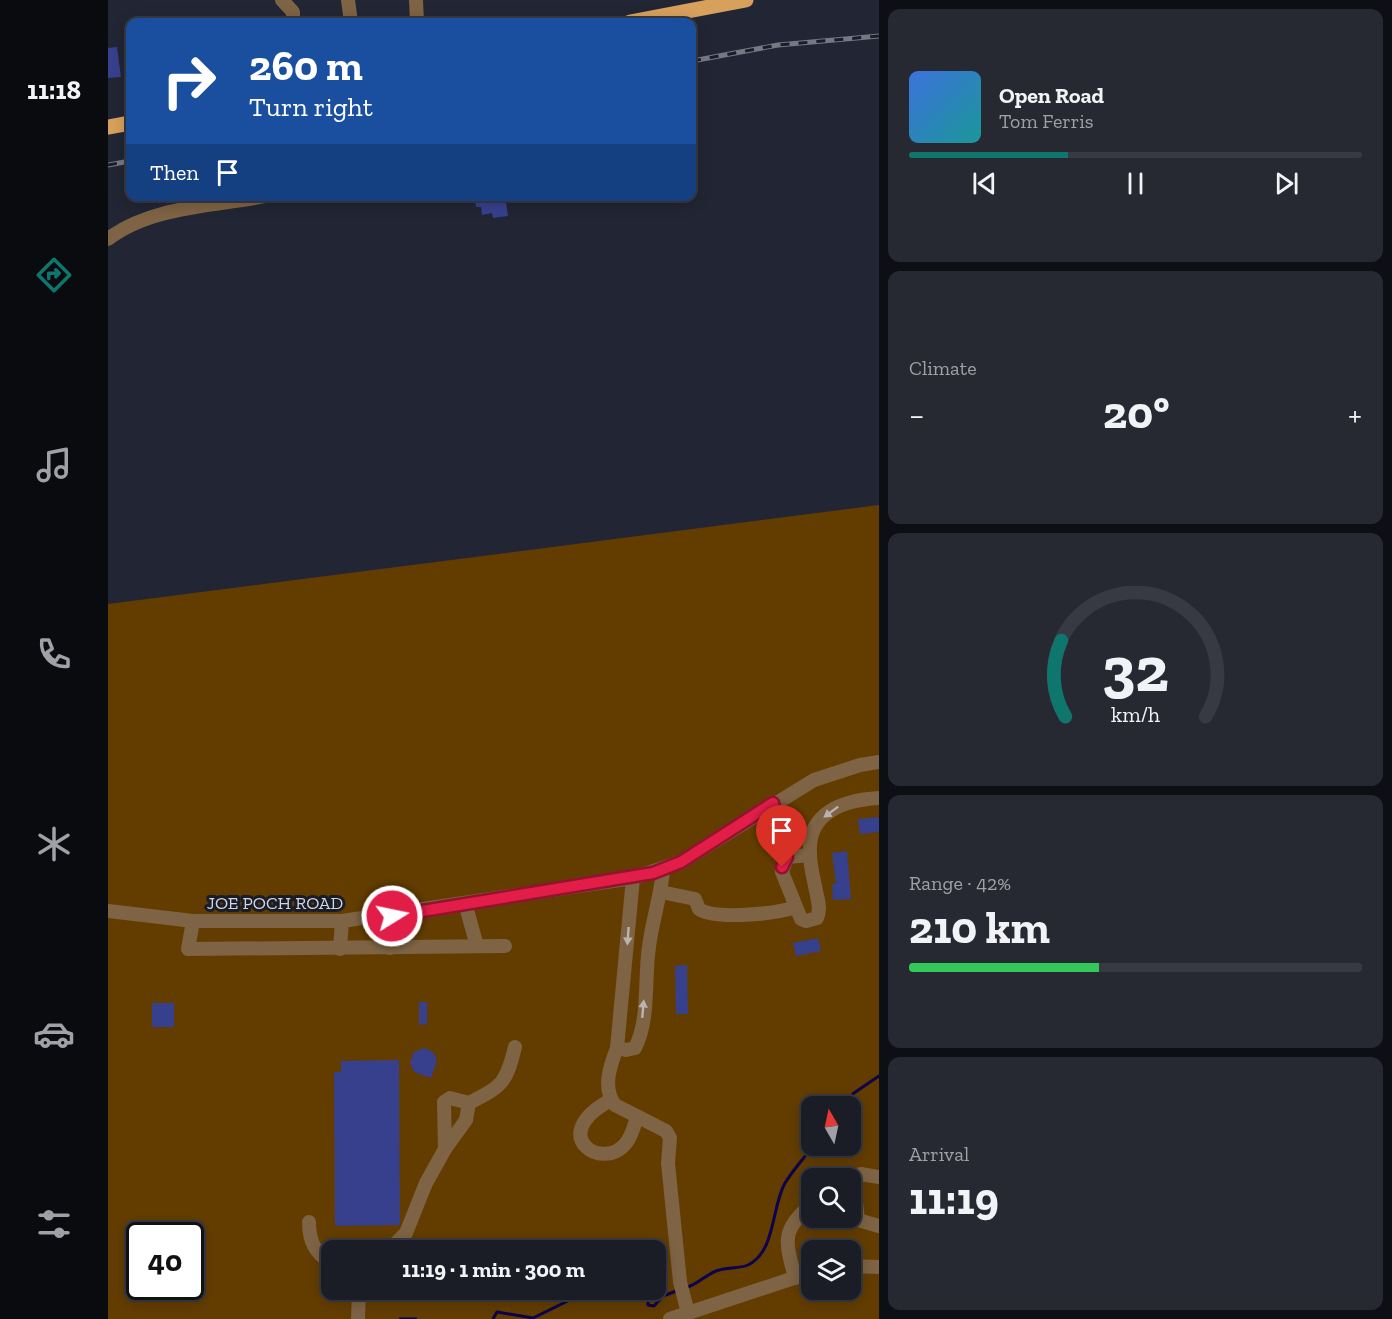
<!DOCTYPE html>
<html lang="en">
<head>
<meta charset="utf-8">
<style>
  body { margin:0; font-family:"Zilla Slab",serif; background:#272932; color:#f1f3f6; height:100vh; display:flex; flex-direction:column; font-size:22px; white-space:nowrap }
  * { box-sizing:border-box; margin:0 }
  p { font-size:20px; color:#9fa1a7 }
  .icon { flex:none; width:33px; height:33px; fill:none; stroke:currentColor; stroke-width:2; stroke-linecap:round; stroke-linejoin:round }
  .map { position:relative; flex:1; overflow:hidden }
  .details { display:flex; flex-direction:column; gap:9px; padding:9px; background:#0e0f15; width:513px }
  .details>* { flex:none }
  .top-card { position:absolute; left:18px; top:18px; width:570px; height:183px; border-radius:12px; box-shadow:0 3px 15px #0003,0 0 0 2px #383a43; background:#1a4fa0; color:#fff; overflow:hidden }
  .needle { width:39px; rotate:351deg }
  .buttons { position:absolute; left:693px; top:1096px; display:grid; gap:12px }
  .buttons a { display:grid; place-items:center; width:60px; height:60px; border-radius:12px; background:#1a1c26; box-shadow:0 3px 15px #0003,0 0 0 2px #383a43; font-size:30px }
  .speed { position:absolute; left:18px; top:1222px; display:flex; gap:12px; font-size:30px; font-weight:700; text-align:center }
  .speed>* { display:grid; place-content:center; width:78px; height:78px; border-radius:50%; background:#1a1c26; box-shadow:0 3px 15px #0003,0 0 0 2px #383a43; line-height:1 }
  .speed .limit { border:3px solid #111; border-radius:9px; background:#fff; color:#111 }
  .pin { position:absolute; display:grid; place-items:center; width:51px; height:51px; color:#fff; margin:-62px -26px; border-radius:50% 50% 50% 0; rotate:-45deg; box-shadow:0 0 6px #0007 }
  .pin .icon { rotate:45deg }
  .me { position:absolute; width:66px; margin:-33px; rotate:80deg; stroke-linejoin:round; filter:drop-shadow(0 0 4px #0008) }
  .turn { display:flex; align-items:center; gap:21px; height:126px; padding:0 24px; font-size:27px }
  .turn .icon { width:78px; height:78px; stroke-width:2.5 }
  .turn b { display:block; font-size:42px; line-height:51px }
  .then { display:flex; align-items:center; height:57px; padding:0 24px; background:#0003; gap:12px; font-size:22px }
  .big { font-size:45px; font-weight:800; line-height:1.1 }
  .details .tile { flex:1; display:flex; flex-direction:column; justify-content:center; gap:9px; min-width:0; padding:0 21px; border-radius:12px; background:#272932 }
  .details .dial { align-items:center; gap:0 }
  .dial svg { height:156px; overflow:visible; fill:none; stroke:#383a43; stroke-width:7; stroke-linecap:round; text-anchor:middle }
  .dial text { fill:#f1f3f6; stroke:none }
  .song { display:flex; align-items:center; gap:18px }
  .cover { width:72px; height:72px; border-radius:9px; background:linear-gradient(135deg,hsl(220 70% 55%),hsl(180 70% 35%)) }
  .played { height:6px; border-radius:3px; background:linear-gradient(90deg,#0f766e 35%,#383a43 35%) }
  .keys { display:flex; justify-content:space-around; direction:ltr }
  .heat { display:flex; justify-content:space-between; align-items:center; font-size:33px; direction:ltr }
  .charge { height:9px; border-radius:4px; background:linear-gradient(90deg,#34c759 42%,#383a43 0) }
  .trip { position:absolute; left:213px; top:1240px; width:345px; height:60px; border-radius:12px; background:#1a1c26; box-shadow:0 3px 15px #0003,0 0 0 2px #383a43; font-weight:800; line-height:60px; text-align:center }
  main { display:flex; flex:1; min-height:0 }
  .tab-bar { display:flex; flex-direction:column; width:108px; justify-content:space-around; align-items:center; background:#0a0b0f; color:#9fa1a7 }
  .tab-bar .icon { width:42px; height:42px }
  .tab-bar .active { color:#0f766e }
  .tab-bar b { font-size:27px; color:#f1f3f6 }
  .map>svg:first-child { display:block }
  .green { fill:#633d00; fill-rule:evenodd }
  .lines { fill:none; stroke-linecap:round; stroke-linejoin:round }
  .stream { stroke:#0d004c; stroke-width:3 }
  .building { fill:#37408d }
  .minor { stroke:#7e6344; stroke-width:14 }
  .major { stroke:#d7a05c; stroke-width:15 }
  .rail-casing { stroke:#767884; stroke-width:5 }
  .rail { stroke:#191c29; stroke-width:3; stroke-dasharray:9; stroke-linecap:butt }
  .oneway { fill:#bab3b0 }
  .route-casing { stroke:#92132f; stroke-width:15 }
  .route { stroke:#e11d48; stroke-width:10 }
  .labels { text-anchor:middle; dominant-baseline:central; stroke-width:6; stroke-linejoin:round; paint-order:stroke }
  .street-label { font-size:18px; fill:#d3d5df; stroke:#191c29 }
</style>
</head>
<body>
<main>
<nav class="tab-bar">
<b>11:18</b>
<svg class="icon active" aria-label="directions" viewBox="0 0 24 24"><path d="M12 3l9 9-9 9-9-9zM9 14v-3h6M13 9l2 2-2 2"/></svg>
<svg class="icon" aria-label="music" viewBox="0 0 24 24"><path d="M9 18V5l10-2v13"/><circle cx="6" cy="18" r="3"/><circle cx="16" cy="16" r="3"/></svg>
<svg class="icon" aria-label="phone" viewBox="0 0 24 24"><path d="M5 4h4l2 5-3 2q2 4 5 5l2-3 5 2v4C11 20 4 13 5 4z"/></svg>
<svg class="icon" aria-label="climate" viewBox="0 0 24 24"><path d="M12 3v18M4 7l16 10M4 17L20 7"/></svg>
<svg class="icon" aria-label="car" viewBox="0 0 24 24"><path d="M5 17H2v-5l4-1 3-4h7l3 4 3 1v5h-3M9 17h6M6 11h13"/><circle cx="7" cy="17" r="2"/><circle cx="17" cy="17" r="2"/></svg>
<svg class="icon" aria-label="filters" viewBox="0 0 24 24"><path d="M4 7h16M4 17h16"/><circle cx="9" cy="7" r="2"/><circle cx="15" cy="17" r="2"/></svg>
</nav>
<div class="map">
<svg width="771" height="1319" viewBox="0 0 771 1319">
  <rect width="100%" height="100%" fill="#222533"/>
  <path class="green" d="M771,505v814h-771v-715zM704,1107h38v39h-38zM704,1179h38v39h-38zM32,1236h50v51h-50zM224,1251h324v39h-324zM704,1251h38v39h-38z"/>
  <g class="lines">
    <g class="stream">
      <polyline points="732,1107 746,1093 771,1076"/>
      <path d="M577,1288c12,-3 19,-12 31,-17 10,-4 23,-2 32,-6 28,-14 23,-57 37,-82 8,-13 19,-25 28,-37"/>
      <polyline points="540,1290 540,1305 546,1306 555,1296 571,1290"/>
      <polyline points="292,1319 308,1319"/>
      <polyline points="385,1319 389,1312 425,1318 482,1290"/>
    </g>
  </g>
  <g class="building">
    <polygon points="9,47 13,77 0,78 0,48"/>
    <polygon points="367,196 397,196 400,216 385,218 384,213 374,215 373,207 368,207"/>
    <polygon points="771,817 771,832 752,834 750,819"/>
    <polygon points="739,851 743,899 725,900 724,884 728,884 724,853"/>
    <polygon points="710,938 713,951 688,956 685,943"/>
    <polygon points="579,965 580,1014 568,1014 567,966"/>
    <polygon points="311,1002 319,1002 319,1024 311,1025"/>
    <rect x="44" y="1003" width="22" height="24"/>
    <polygon points="316,1048 325,1052 329,1061 323,1078 306,1072 302,1062 306,1052"/>
    <polygon points="291,1060 292,1225 227,1226 226,1072 233,1072 233,1061"/>
  </g>
  <g class="lines">
    <g class="minor">
      <polyline points="174,0 185,12 185,22"/>
      <polyline points="240,0 243,22"/>
      <polyline points="308,0 309,22"/>
      <path d="M0,239c43,-33 107,-33 158,-43"/>
      <polyline points="665,803 679,857 702,855"/>
      <path d="M679,857l-5,15 19,47 5,2 11,-3c4,-8 1,-18 -1,-27 -2,-12 -6,-24 -6,-37 -3,-42 34,-54 69,-56"/>
      <path d="M525,878l-16,170c-7,18 -15,40 -2,57l51,26 4,7 -2,25 12,119 8,31"/>
      <path d="M553,892l34,7 4,10c16,11 78,5 96,-2"/>
      <polyline points="357,903 369,946"/>
      <polyline points="0,911 85,921 234,921 525,878 573,862 706,780 752,765 771,762"/>
      <polyline points="85,921 80,949 397,946"/>
      <polyline points="282,948 284,916"/>
      <polyline points="232,949 234,921"/>
      <path d="M509,1048l9,2 9,-2c15,-29 9,-69 14,-101 3,-26 12,-51 14,-77"/>
      <path d="M503,1100c-66,35 -8,73 15,43 6,-7 8,-17 11,-26"/>
      <path d="M361,1103l-3,17 -21,29 -1,-47 6,-4 19,5c33,-17 37,-19 46,-56"/>
      <polyline points="745,1175 750,1220 771,1226"/>
      <polyline points="729,1179 753,1174 771,1177"/>
      <path d="M201,1222c0,19 6,32 23,41"/>
      <polyline points="280,1251 298,1233 318,1183 337,1149"/>
      <polyline points="742,1266 771,1267"/>
      <path d="M687,1278c-10,-39 -14,-46 17,-75"/>
      <polyline points="250,1319 251,1290"/>
      <polyline points="562,1319 704,1272"/>
    </g>
    <g class="major">
      <polyline points="522,22 638,0"/>
      <polyline points="0,127 22,123"/>
    </g>
    <defs>
      <g id="rail">
        <polyline points="584,61 670,45 771,36"/>
        <polyline points="0,165 22,161"/>
      </g>
    </defs>
    <use href="#rail" class="rail-casing"/>
    <use href="#rail" class="rail"/>
  </g>
  <defs><path id="oneway-solid" d="M-6-.8H1V-3.2L6.5 0L1 3.2V.8H-6Z" transform="scale(1.5)"/></defs>
  <g class="oneway">
    <use href="#oneway-solid" transform="translate(723 812) rotate(143)"/>
    <use href="#oneway-solid" transform="translate(520 936) rotate(94)"/>
    <use href="#oneway-solid" transform="translate(535 1009) rotate(-85)"/>
  </g>
  <g class="lines">
    <defs>
      <polyline id="route" points="284,916 545,873 573,862 665,803 679,857 674,867"/>
    </defs>
    <use href="#route" class="route-casing"/>
    <use href="#route" class="route"/>
  </g>
  <g class="labels">
    <g class="street-label">
      <text x="167" y="903">JOE POCH ROAD</text>
    </g>
  </g>
</svg>
<div class="buttons">
<a><svg class="needle" viewBox="-14 -14 28 28"><path d="M0-13l5 13h-10z" fill="#e53935"/><path d="M0 13l5-13h-10z" fill="#9fa1a7"/></svg></a>
<a><svg class="icon" aria-label="search" viewBox="0 0 24 24"><circle cx="10" cy="10" r="6"/><path d="M15 15l6 6"/></svg></a>
<a><svg class="icon" aria-label="layers" viewBox="0 0 24 24"><path d="M12 4l9 5-9 5-9-5zM3 14l9 5 9-5"/></svg></a>
</div>
<div class="speed"><div class="limit">40</div></div>
<div class="pin" style="left:674px;top:867px;background:#d93025"><svg class="icon" aria-label="arrive" viewBox="0 0 24 24"><path d="M6 21V4h12l-3 4 3 4H6"/></svg></div>
<svg class="me" style="left:284px;top:916px" viewBox="-20 -20 40 40"><circle r="17" fill="#e11d48" stroke="#fff" stroke-width="3"/><path d="M0-11L8 9 0 5-8 9z" fill="#fff"/></svg>
<div class="trip">11:19 · 1 min · 300 m</div>
<div class="top-card">
<div class="turn"><svg class="icon" aria-label="right" viewBox="0 0 24 24"><path d="M7 20v-9h11M14 6l5 5-5 5"/></svg><div><b>260 m</b>Turn right</div></div>
<div class="then">Then<svg class="icon" aria-label="arrive" viewBox="0 0 24 24"><path d="M6 21V4h12l-3 4 3 4H6"/></svg></div>
</div>
</div>
<section class="details">
<div class="tile">
<div class="song"><i class="cover"></i><div><b>Open Road</b><p>Tom Ferris</p></div></div>
<div class="played"></div>
<div class="keys"><svg class="icon" aria-label="previous" viewBox="0 0 24 24"><path d="M18 5L8 12l10 7zM5 5v14"/></svg><svg class="icon" aria-label="pause" viewBox="0 0 24 24"><path d="M8 5v14M16 5v14"/></svg><svg class="icon" aria-label="next" viewBox="0 0 24 24"><path d="M6 5l10 7-10 7zM19 5v14"/></svg></div>
</div>
<div class="tile"><p>Climate</p>
<div class="heat"><a>−</a><b class="big">20°</b><a>+</a></div>
</div>
<div class="tile dial"><svg viewBox="0 0 100 80">
<path d="M14 69A42 42 0 1 1 86 69"/>
<path d="M14 69A42 42 0 0 1 12 30" stroke="#0f766e"/>
<text x="50" y="56" font-size="32" font-weight="700">32</text>
<text x="50" y="72" font-size="11">km/h</text>
</svg></div>
<div class="tile"><p>Range · 42%</p><b class="big">210 km</b><div class="charge"></div></div>
<div class="tile"><p>Arrival</p><b class="big">11:19</b></div>
</section>
</main>
</body>
</html>
